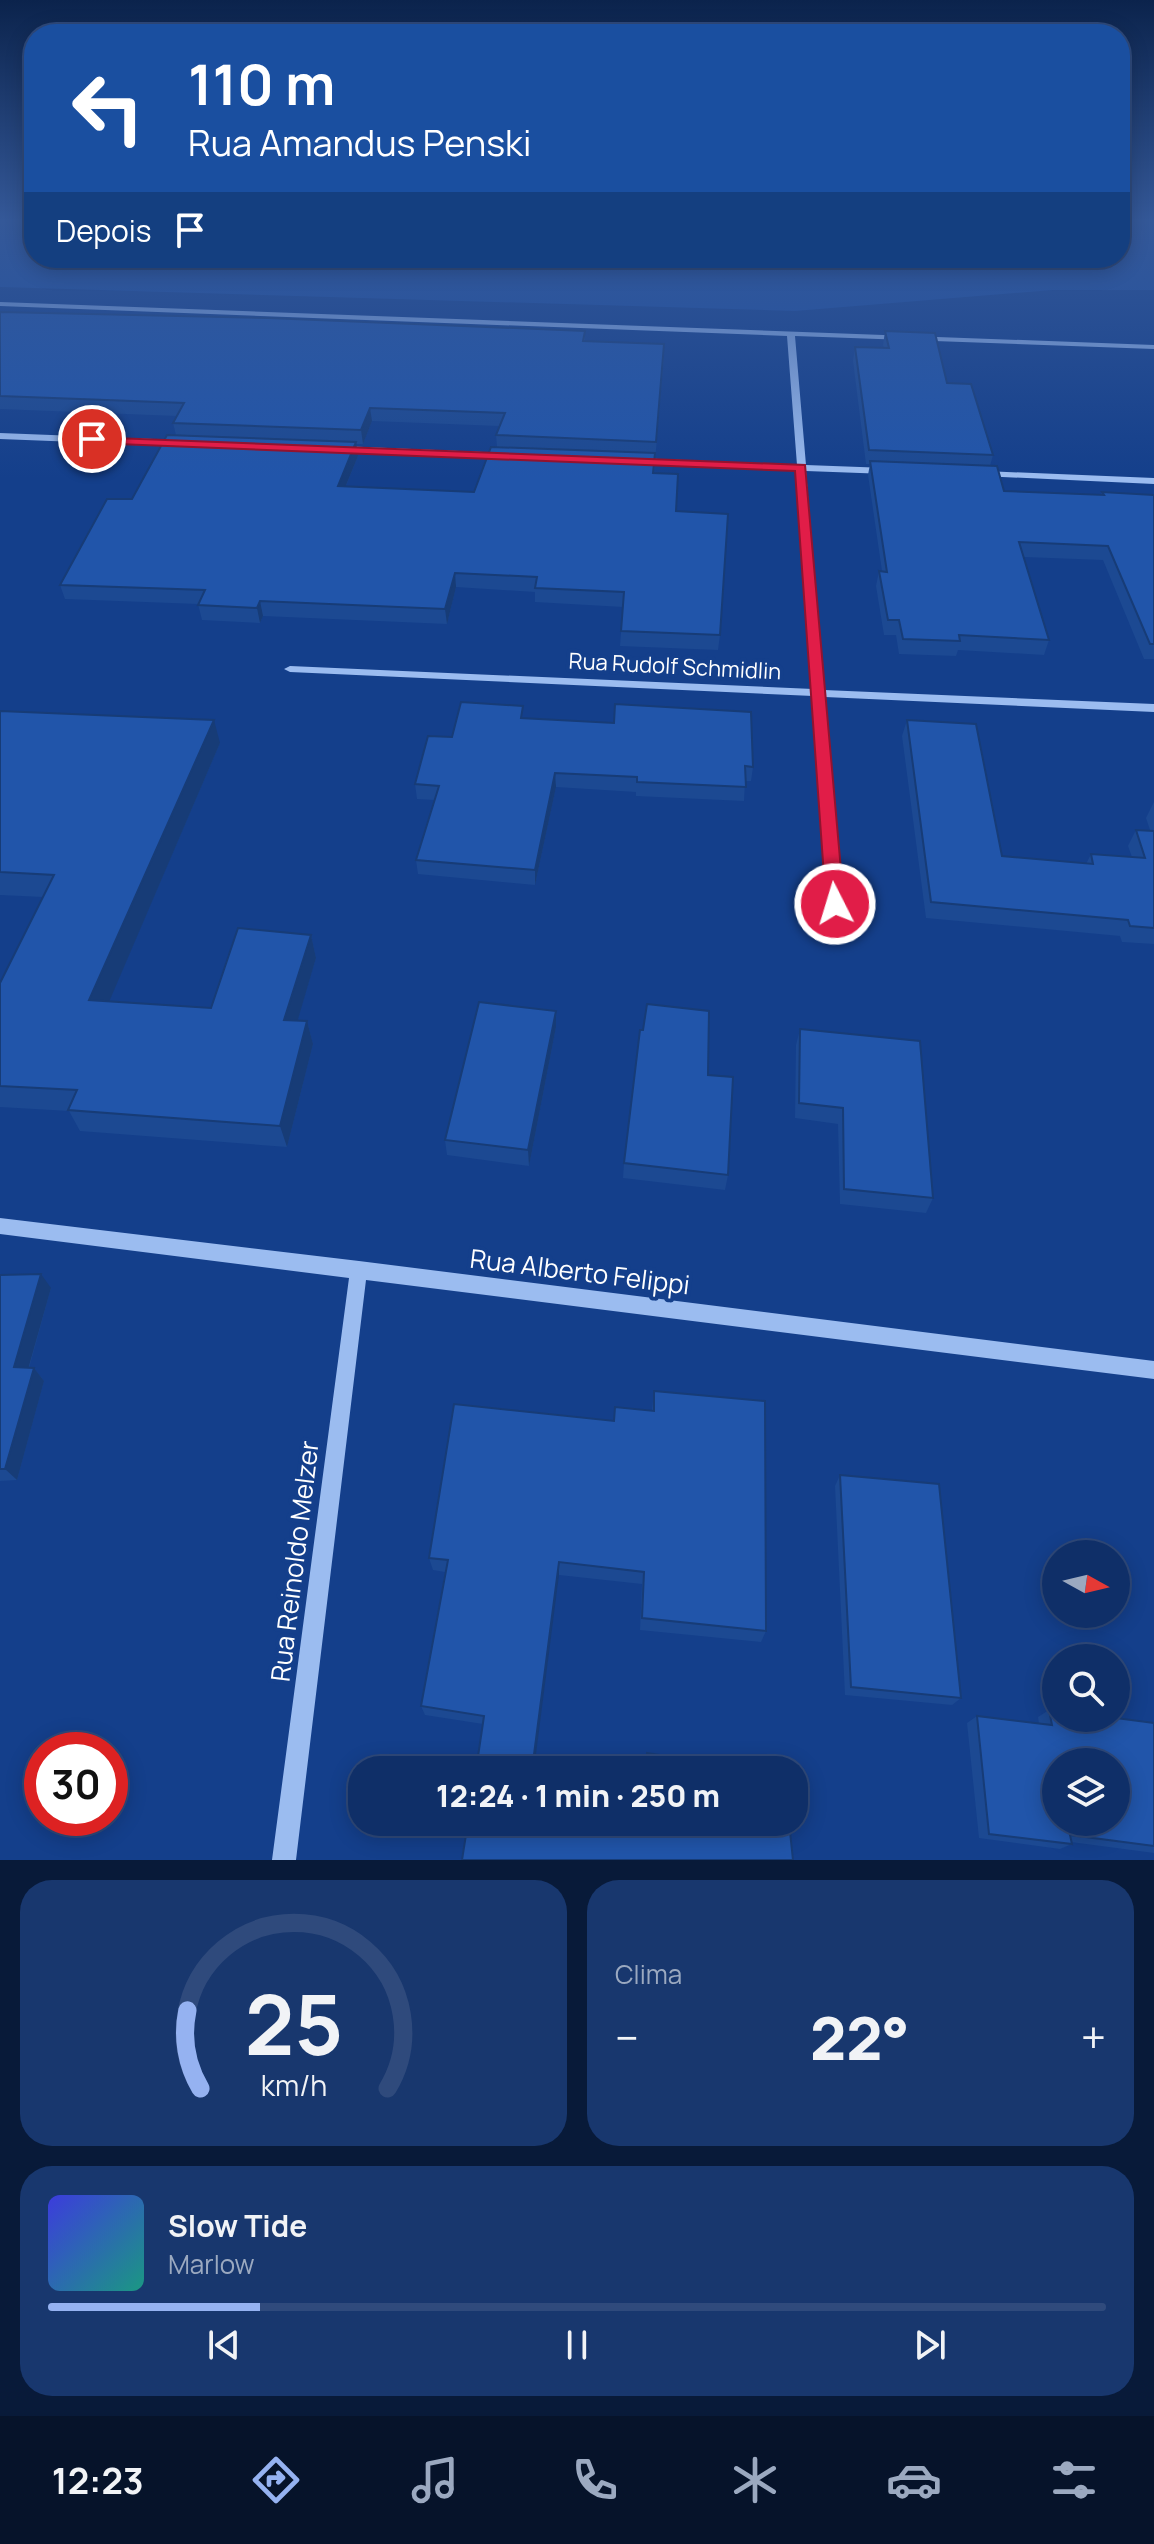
<!DOCTYPE html>
<html lang="pt">
<head>
<meta charset="utf-8">
<style>
  body { margin:0; font-family:Manrope,sans-serif; background:#18376e; color:#f1f3f6; height:100vh; display:flex; flex-direction:column; font-size:30px; white-space:nowrap }
  * { box-sizing:border-box; margin:0 }
  p { font-size:26px; color:#9ba9c0 }
  .icon { flex:none; width:44px; height:44px; fill:none; stroke:currentColor; stroke-width:2; stroke-linecap:round; stroke-linejoin:round }
  .map { position:relative; height:1860px; overflow:hidden }
  .side { display:flex; flex-direction:column; gap:20px; padding:20px; background:#081a39; flex:1 }
  .side>* { flex:none }
  .top-card { position:absolute; left:24px; top:24px; width:1106px; height:244px; border-radius:32px; box-shadow:0 4px 20px #0003,0 0 0 2px #2f4a7c; background:#1a4fa0; color:#fff; overflow:hidden }
  .needle { width:52px; rotate:98deg }
  .controls { position:absolute; left:1042px; top:1540px; display:grid; gap:16px }
  .controls a { display:grid; place-items:center; width:88px; height:88px; border-radius:50%; background:#0f2f68; box-shadow:0 4px 20px #0003,0 0 0 2px #2f4a7c; font-size:40px }
  .speed { position:absolute; left:24px; top:1732px; display:flex; gap:16px; font-size:40px; font-weight:700; text-align:center }
  .speed>* { display:grid; place-content:center; width:104px; height:104px; border-radius:50%; background:#0f2f68; box-shadow:0 4px 20px #0003,0 0 0 2px #2f4a7c; line-height:1 }
  .speed .limit { border:12px solid #d22; background:#fff; color:#111 }
  .pin { position:absolute; display:grid; place-items:center; width:68px; height:68px; color:#fff; margin:-34px; border:4px solid #fff; border-radius:50%; box-shadow:0 2px 8px #0007 }
  .me { position:absolute; width:88px; margin:-44px; rotate:355deg; stroke-linejoin:round; filter:drop-shadow(0 0 6px #0008) }
  .turn { display:flex; align-items:center; gap:28px; height:168px; padding:0 32px; font-size:36px }
  .turn .icon { width:104px; height:104px; stroke-width:2.5 }
  .turn b { display:block; font-size:56px; line-height:68px }
  .then { display:flex; align-items:center; height:76px; padding:0 32px; background:#0003; gap:16px; font-size:30px }
  .big { font-size:60px; font-weight:800; line-height:1.1 }
  .side .tile { flex:1; display:flex; flex-direction:column; justify-content:center; gap:12px; min-width:0; padding:0 28px; border-radius:32px; background:#18376e }
  .side .dial { align-items:center; gap:0 }
  .dial svg { height:208px; overflow:visible; fill:none; stroke:#2f4a7c; stroke-width:7; stroke-linecap:round; text-anchor:middle }
  .dial text { fill:#f1f3f6; stroke:none }
  .song { display:flex; align-items:center; gap:24px }
  .cover { width:96px; height:96px; border-radius:12px; background:linear-gradient(135deg,hsl(240 70% 55%),hsl(170 70% 35%)) }
  .played { height:8px; border-radius:4px; background:linear-gradient(90deg,#95b2f1 20%,#2f4a7c 20%) }
  .keys { display:flex; justify-content:space-around; direction:ltr }
  .heat { display:flex; justify-content:space-between; align-items:center; font-size:44px; direction:ltr }
  .side .tiles { flex:1; display:grid; gap:20px; grid-template-columns:1fr 1fr }
  .tile:last-child { grid-column:span 2 }
  .trip { position:absolute; left:348px; top:1756px; width:460px; height:80px; border-radius:32px; background:#0f2f68; box-shadow:0 4px 20px #0003,0 0 0 2px #2f4a7c; font-weight:800; line-height:80px; text-align:center }
  .tab-bar { display:flex; height:128px; justify-content:space-around; align-items:center; background:#06132a; color:#9ba9c0 }
  .tab-bar .icon { width:56px; height:56px }
  .tab-bar .active { color:#95b2f1 }
  .tab-bar b { font-size:36px; color:#f1f3f6 }
  .map>svg:first-child { display:block }
  .green { fill:#1c4fa5 }
  .lines { fill:none; stroke-linecap:round; stroke-linejoin:round }
  .minor { fill:#9bbcf0; fill-rule:evenodd }
  .wall { fill:#1c4992; fill-rule:evenodd }
  .shaded-wall { fill:#173c77 }
  .building { fill:#2155aa; stroke:#173c77; stroke-width:2; fill-rule:evenodd }
  .route { fill:#e11d48; stroke:#92132f; stroke-width:2 }
  .labels { text-anchor:middle; dominant-baseline:central; stroke-width:8; stroke-linejoin:round; paint-order:stroke }
  .street-label { font-size:22px; fill:#fff; stroke:#143f8b }
  .near-street-label { font-size:26px; fill:#fff; stroke:#143f8b }
</style>
</head>
<body>
<div class="map">
<svg width="1154" height="1860" viewBox="0 0 1154 1860">
  <rect width="100%" height="100%" fill="#143f8b"/>
  <polygon class="green" points="0,218 34,218 34,258 1120,258 1120,218 1154,218 1154,290 1053,290 795,311 0,287"/>
  <g class="lines">
    <g class="minor">
      <polygon points="0,302 1154,345 1154,349 795,336 806,465 887,468 892,471 887,474 806,471 824,690 1154,704 1154,712 825,697 842,904 840,908 830,908 813,696 290,672 284,669 290,666 813,689 797,470 636,464 631,461 636,458 797,465 787,336 0,306"/>
      <polygon points="0,433 179,440 183,443 179,446 0,439"/>
      <polygon points="340,446 507,453 512,456 507,459 337,451 336,449"/>
      <polygon points="984,471 1154,478 1154,484 981,476 981,472"/>
      <polygon points="0,1218 359,1261 1154,1361 1154,1379 366,1280 296,1860 272,1860 349,1278 0,1234"/>
    </g>
  </g>
  <g class="wall">
    <path d="M0,312l585,19v10l79,16 -10,116 22,38 44,124 -2,15 -98,-4 3,-39 -88,-5v-10l-79,-5 -9,37 -184,-8 -3,7 -58,-3 -4,-16 -133,-5 -5,-14 72,-86 44,-64 -3,-12 4,-7 -177,-7zM372,421l127,5 -3,9 1,12 -23,45 -128,-6 12,-30 -2,-12h7z"/>
    <polygon points="885,331 947,383 993,455 990,466 1004,491 1101,495 1102,492 1154,495 1154,659 1144,659 1103,560 1024,557 1049,640 1044,655 958,650 956,656 899,654 896,635 884,635 876,586 879,571 882,571 868,475 870,464 866,464 853,361 855,347 884,348 883,345"/>
    <polygon points="0,711 220,743 109,1001 211,1008 311,935 316,958 297,1021 307,1021 313,1044 287,1147 80,1131 69,1111 0,1107 0,983 43,897 0,895"/>
    <polygon points="523,718 753,767 751,781 745,781 744,801 636,796 636,792 556,787 535,885 418,874 416,860 435,800 417,799 415,784 452,737"/>
    <polygon points="907,720 1002,856 1086,864 1091,854 1132,857 1128,846 1136,830 1150,830 1146,818 1154,802 1154,944 1122,942 1120,936 926,918 902,736"/>
    <polygon points="556,1027 529,1166 447,1155 445,1140"/>
    <polygon points="800,1029 933,1198 926,1213 840,1204 838,1124 795,1118 796,1045"/>
    <polygon points="708,1075 728,1175 725,1190 623,1178 624,1163"/>
    <polygon points="0,1275 51,1288 29,1368 34,1368 44,1381 17,1480 0,1481"/>
    <polygon points="654,1391 766,1631 761,1642 640,1630 642,1584 559,1575 483,1724 425,1715 421,1706 445,1572 433,1570 429,1558 652,1411"/>
    <polygon points="840,1475 961,1698 952,1705 845,1695 835,1486"/>
    <polygon points="1049,1710 1154,1723 1154,1853 1071,1842 1072,1844 1060,1849 979,1838 967,1723 977,1716 1039,1724 1038,1717"/>
  </g>
  <g class="shaded-wall">
    <polygon points="370,408 372,421 363,444 361,430"/>
    <polygon points="356,442 358,456 340,500 338,486"/>
    <polygon points="455,573 456,587 447,624 445,609"/>
    <polygon points="260,601 263,616 260,623 257,608"/>
    <polygon points="214,720 220,743 100,1023 89,1000"/>
    <polygon points="555,773 556,787 535,885 535,870"/>
    <polygon points="311,935 316,958 291,1043 284,1020"/>
    <polygon points="556,1011 556,1027 529,1166 528,1150"/>
    <polygon points="307,1021 313,1044 287,1147 280,1126"/>
    <polygon points="41,1274 51,1288 25,1380 14,1367"/>
    <polygon points="34,1368 44,1381 17,1480 5,1469"/>
    <polygon points="559,1562 559,1575 534,1770 532,1770"/>
  </g>
  <g class="building">
    <polygon points="0,312 268,318 585,331 583,341 664,344 656,442 496,435 505,413 370,408 361,430 173,423 184,403 0,396"/>
    <polygon points="885,331 935,333 947,383 971,384 993,455 869,450 855,347 889,348"/>
    <polygon points="167,435 356,442 338,486 474,492 491,447 655,453 653,473 678,474 676,511 728,514 720,635 621,631 624,592 535,588 537,577 455,573 445,609 260,601 257,608 198,605 205,590 60,585 107,499 132,499"/>
    <polygon points="870,461 997,466 1004,491 1104,495 1102,492 1154,495 1154,644 1150,644 1108,546 1019,542 1049,640 959,635 960,641 903,639 899,620 888,620 879,571 887,572"/>
    <polygon points="461,702 523,706 521,718 614,723 615,704 751,712 753,767 745,766 746,787 637,782 637,777 555,773 535,870 416,860 439,786 415,784 428,736 452,737"/>
    <polygon points="0,711 214,720 89,1000 211,1008 238,928 311,935 284,1020 307,1021 280,1126 68,1110 77,1090 0,1086 0,983 54,875 0,872"/>
    <polygon points="907,720 976,724 1002,856 1093,864 1091,854 1145,858 1136,830 1154,831 1154,928 1130,926 1128,920 931,902"/>
    <polygon points="479,1002 556,1011 528,1150 445,1140"/>
    <polygon points="647,1004 709,1011 708,1075 733,1077 728,1175 624,1163 640,1030 643,1030"/>
    <polygon points="800,1029 920,1041 933,1198 844,1189 843,1108 799,1103"/>
    <polygon points="41,1274 14,1367 34,1368 5,1469 0,1469 0,1275"/>
    <polygon points="654,1391 765,1401 766,1631 642,1618 644,1572 559,1562 532,1770 476,1770 484,1716 421,1706 448,1560 429,1558 454,1404 614,1421 615,1407 654,1411"/>
    <polygon points="840,1475 939,1484 961,1698 851,1687"/>
    <path d="M1049,1710l7,1v7h60l38,5v123l-84,-11 2,9 -83,-10 -12,-118 75,9zM1056,1762h60v60h-60z"/>
    <polygon points="647,1753 756,1770 647,1770"/>
    <polygon points="468,1822 789,1822 793,1860 462,1860"/>
  </g>
  <linearGradient id="sky" x2="0" y2="1"><stop stop-color="#0b234c"/><stop offset="0.46" stop-color="#345898"/><stop offset="1" stop-color="#345898" stop-opacity="0"/></linearGradient>
  <rect width="1154" height="478" fill="url(#sky)"/>
  <polygon class="route" points="88,437 805,465 844,904 841,908 835,910 826,904 795,471 92,443 88,442"/>
  <g class="labels">
    <g class="street-label">
      <text transform="translate(675 666) rotate(3)">Rua Rudolf Schmidlin</text>
    </g>
    <g class="near-street-label">
      <text transform="translate(580 1271) rotate(7)">Rua Alberto Felippi</text>
      <text transform="translate(294 1561) rotate(-83)">Rua Reinoldo Melzer</text>
    </g>
  </g>
</svg>
<div class="controls">
<a><svg class="needle" viewBox="-14 -14 28 28"><path d="M0-13l5 13h-10z" fill="#e53935"/><path d="M0 13l5-13h-10z" fill="#9ba9c0"/></svg></a>
<a><svg class="icon" aria-label="search" viewBox="0 0 24 24"><circle cx="10" cy="10" r="6"/><path d="M15 15l6 6"/></svg></a>
<a><svg class="icon" aria-label="layers" viewBox="0 0 24 24"><path d="M12 4l9 5-9 5-9-5zM3 14l9 5 9-5"/></svg></a>
</div>
<div class="speed"><div class="limit">30</div></div>
<div class="pin" style="left:92px;top:439px;background:#d93025"><svg class="icon" aria-label="arrive" viewBox="0 0 24 24"><path d="M6 21V4h12l-3 4 3 4H6"/></svg></div>
<svg class="me" style="left:835px;top:904px" viewBox="-20 -20 40 40"><circle r="17" fill="#e11d48" stroke="#fff" stroke-width="3"/><path d="M0-11L8 9 0 5-8 9z" fill="#fff"/></svg>
<div class="trip">12:24 · 1 min · 250 m</div>
<div class="top-card">
<div class="turn"><svg class="icon" aria-label="left" viewBox="0 0 24 24"><path d="M17 20v-9H6M10 6l-5 5 5 5"/></svg><div><b>110 m</b>Rua Amandus Penski</div></div>
<div class="then">Depois<svg class="icon" aria-label="arrive" viewBox="0 0 24 24"><path d="M6 21V4h12l-3 4 3 4H6"/></svg></div>
</div>
</div>
<section class="side">
<div class="tiles">
<div class="tile dial"><svg viewBox="0 0 100 80">
<path d="M14 69A42 42 0 1 1 86 69"/>
<path d="M14 69A42 42 0 0 1 9 39" stroke="#95b2f1"/>
<text x="50" y="56" font-size="32" font-weight="700">25</text>
<text x="50" y="72" font-size="11">km/h</text>
</svg></div>
<div class="tile"><p>Clima</p>
<div class="heat"><a>−</a><b class="big">22°</b><a>+</a></div>
</div>
<div class="tile">
<div class="song"><i class="cover"></i><div><b>Slow Tide</b><p>Marlow</p></div></div>
<div class="played"></div>
<div class="keys"><svg class="icon" aria-label="previous" viewBox="0 0 24 24"><path d="M18 5L8 12l10 7zM5 5v14"/></svg><svg class="icon" aria-label="pause" viewBox="0 0 24 24"><path d="M8 5v14M16 5v14"/></svg><svg class="icon" aria-label="next" viewBox="0 0 24 24"><path d="M6 5l10 7-10 7zM19 5v14"/></svg></div>
</div>
</div>
</section>
<nav class="tab-bar">
<b>12:23</b>
<svg class="icon active" aria-label="directions" viewBox="0 0 24 24"><path d="M12 3l9 9-9 9-9-9zM9 14v-3h6M13 9l2 2-2 2"/></svg>
<svg class="icon" aria-label="music" viewBox="0 0 24 24"><path d="M9 18V5l10-2v13"/><circle cx="6" cy="18" r="3"/><circle cx="16" cy="16" r="3"/></svg>
<svg class="icon" aria-label="phone" viewBox="0 0 24 24"><path d="M5 4h4l2 5-3 2q2 4 5 5l2-3 5 2v4C11 20 4 13 5 4z"/></svg>
<svg class="icon" aria-label="climate" viewBox="0 0 24 24"><path d="M12 3v18M4 7l16 10M4 17L20 7"/></svg>
<svg class="icon" aria-label="car" viewBox="0 0 24 24"><path d="M5 17H2v-5l4-1 3-4h7l3 4 3 1v5h-3M9 17h6M6 11h13"/><circle cx="7" cy="17" r="2"/><circle cx="17" cy="17" r="2"/></svg>
<svg class="icon" aria-label="filters" viewBox="0 0 24 24"><path d="M4 7h16M4 17h16"/><circle cx="9" cy="7" r="2"/><circle cx="15" cy="17" r="2"/></svg>
</nav>
</body>
</html>
